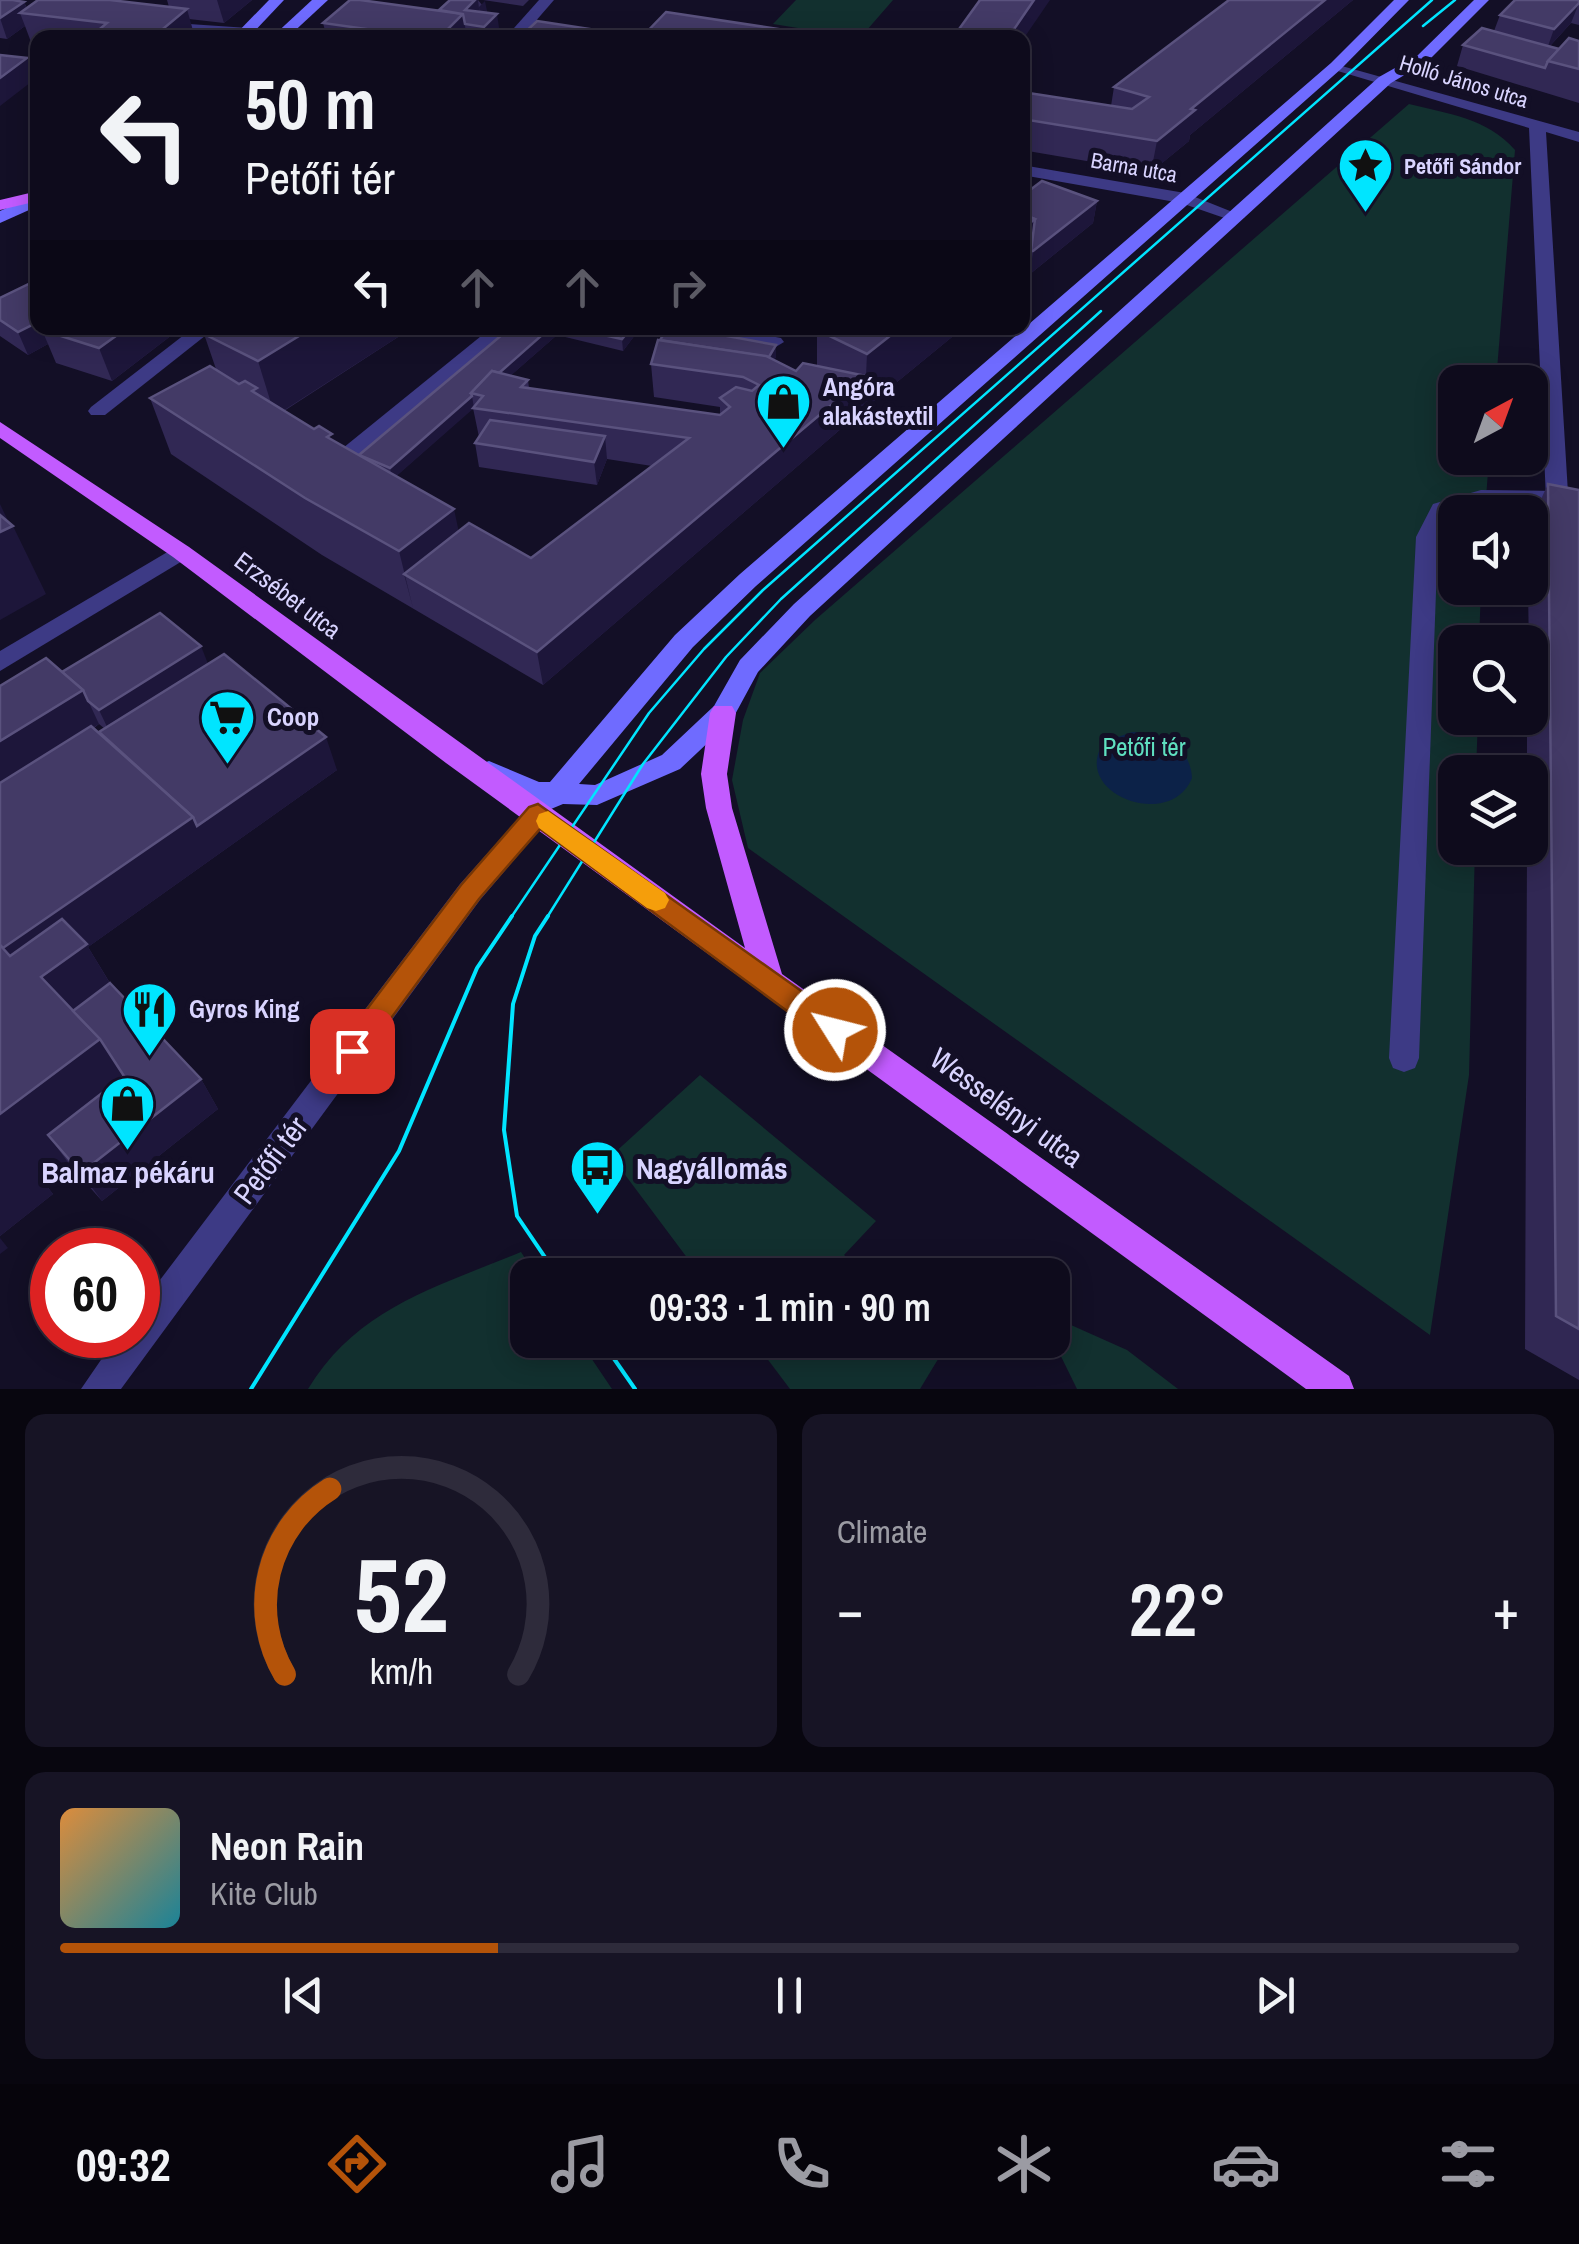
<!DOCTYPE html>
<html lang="en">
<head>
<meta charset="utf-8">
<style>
  body { margin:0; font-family:"Archivo Narrow",sans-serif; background:#171425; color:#f1f3f6; height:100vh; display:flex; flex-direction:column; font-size:38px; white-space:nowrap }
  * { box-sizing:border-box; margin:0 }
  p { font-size:32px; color:#9b9ba3 }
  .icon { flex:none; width:55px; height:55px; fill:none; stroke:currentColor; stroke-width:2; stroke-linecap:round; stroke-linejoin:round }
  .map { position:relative; height:1389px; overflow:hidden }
  .panel { display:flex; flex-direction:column; gap:25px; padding:25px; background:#08060f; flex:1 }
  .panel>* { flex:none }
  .top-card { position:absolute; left:30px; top:30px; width:1000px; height:305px; border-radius:20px; box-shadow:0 5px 25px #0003,0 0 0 2px #2e2b3b; background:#0e0b1c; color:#f1f3f6; overflow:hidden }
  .needle { width:65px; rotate:41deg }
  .fabs { position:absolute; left:1438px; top:365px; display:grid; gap:20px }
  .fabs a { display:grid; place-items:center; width:110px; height:110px; border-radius:20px; background:#0e0b1c; box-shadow:0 5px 25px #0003,0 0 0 2px #2e2b3b; font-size:50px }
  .speed { position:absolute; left:30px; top:1228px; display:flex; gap:20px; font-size:50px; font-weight:700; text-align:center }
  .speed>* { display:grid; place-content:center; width:130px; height:130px; border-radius:50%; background:#0e0b1c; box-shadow:0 5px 25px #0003,0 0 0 2px #2e2b3b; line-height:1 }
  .speed .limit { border:15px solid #d22; background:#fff; color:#111 }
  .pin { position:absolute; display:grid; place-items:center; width:85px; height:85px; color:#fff; margin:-42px; border-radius:20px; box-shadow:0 5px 15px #0006 }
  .me { position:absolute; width:110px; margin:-55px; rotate:306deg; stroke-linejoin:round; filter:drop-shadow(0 0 8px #0008) }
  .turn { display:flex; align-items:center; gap:35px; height:210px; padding:0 50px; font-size:45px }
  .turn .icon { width:130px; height:130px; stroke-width:2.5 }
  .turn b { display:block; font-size:70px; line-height:85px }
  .lanes { display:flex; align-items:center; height:95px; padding:0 50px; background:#0003; justify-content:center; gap:50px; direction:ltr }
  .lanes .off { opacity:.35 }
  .big { font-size:75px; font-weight:600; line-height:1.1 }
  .panel .card { flex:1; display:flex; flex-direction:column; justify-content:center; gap:15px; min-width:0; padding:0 35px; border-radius:20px; background:#171425 }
  .panel .dial { align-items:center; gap:0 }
  .dial svg { height:260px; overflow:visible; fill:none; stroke:#2e2b3b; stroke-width:7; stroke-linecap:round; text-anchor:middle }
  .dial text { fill:#f1f3f6; stroke:none }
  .song { display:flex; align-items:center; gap:30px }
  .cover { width:120px; height:120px; border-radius:15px; background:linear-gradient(135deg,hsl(30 70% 55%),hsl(190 70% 35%)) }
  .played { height:10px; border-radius:5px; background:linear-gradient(90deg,#b45309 30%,#2e2b3b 30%) }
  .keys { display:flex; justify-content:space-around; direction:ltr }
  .heat { display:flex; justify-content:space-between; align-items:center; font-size:55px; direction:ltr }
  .panel .tiles { flex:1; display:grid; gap:25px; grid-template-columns:1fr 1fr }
  .card:last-child { grid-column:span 2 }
  .trip { position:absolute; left:510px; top:1258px; width:560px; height:100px; border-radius:20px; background:#0e0b1c; box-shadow:0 5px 25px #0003,0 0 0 2px #2e2b3b; font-weight:600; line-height:100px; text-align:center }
  .menu { display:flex; height:160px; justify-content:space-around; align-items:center; background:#06040b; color:#9b9ba3 }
  .menu .icon { width:70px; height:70px }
  .menu .on { color:#b45309 }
  .menu b { font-size:45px; color:#f1f3f6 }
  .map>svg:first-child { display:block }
  .green { fill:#12302f }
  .water { fill:#0c2248 }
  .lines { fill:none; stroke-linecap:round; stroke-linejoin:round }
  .lane { fill:#3d3a85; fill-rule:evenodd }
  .street { fill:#3d3a85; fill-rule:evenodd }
  .secondary { fill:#6f6bff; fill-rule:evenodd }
  .primary { fill:#c25bff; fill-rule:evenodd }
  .tram-far1 { stroke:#00e5ff; stroke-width:2.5 }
  .tram { stroke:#00e5ff; stroke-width:4 }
  .wall { fill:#312854; fill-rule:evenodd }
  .shaded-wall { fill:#1d163a }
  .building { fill:#433a66; stroke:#5a527e; stroke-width:2.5 }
  .route { fill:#b45309; stroke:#753606; stroke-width:2.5 }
  .slow { fill:#f59e0b }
  .labels { text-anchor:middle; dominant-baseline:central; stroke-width:10; stroke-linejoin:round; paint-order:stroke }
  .far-street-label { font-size:22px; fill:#d9d4ff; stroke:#130f26 }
  .far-poi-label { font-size:22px; font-weight:bold; fill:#d9d4ff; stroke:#130f26; text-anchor:start }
  .poi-label { font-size:25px; font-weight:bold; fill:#d9d4ff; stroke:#130f26; text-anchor:start }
  .street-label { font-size:25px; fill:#d9d4ff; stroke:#130f26 }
  .park-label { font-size:25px; fill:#5fe0c0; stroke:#130f26 }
  .near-street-label { font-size:30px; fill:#d9d4ff; stroke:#130f26 }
  .near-poi-label { font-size:30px; font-weight:bold; fill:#d9d4ff; stroke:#130f26; text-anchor:start }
</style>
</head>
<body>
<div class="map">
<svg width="1579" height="1389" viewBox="0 0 1579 1389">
  <rect width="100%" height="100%" fill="#130f26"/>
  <g class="green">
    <polygon points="796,0 893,0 860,38 773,24"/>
    <path d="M1409,104c40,10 78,14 106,46l-19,232h-41v76h34l-4,54h-30v76h26l-2,54h-24v76h23l-2,54h-21v76h20l-6,227 -39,260 -682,-487 -16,-68 11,-60 17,-47 55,-53z"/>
    <polygon points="700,1075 876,1221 844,1255 868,1275 700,1275 611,1156"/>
    <path d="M521,1252l15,23h-8v65h51l33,49h-304c50,-82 129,-102 213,-137z"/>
    <polygon points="1053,1317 1127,1350 1178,1389 1077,1389 1053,1340"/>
    <polygon points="793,1340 939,1340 946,1346 920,1389 790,1389 760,1349"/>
  </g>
  <path class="water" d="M1132,732c30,1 58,13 60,46 -22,54 -123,15 -88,-36z"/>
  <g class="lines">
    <polygon class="lane" points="1481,490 1557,491 1568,498 1557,505 1482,504 1450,514 1438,537 1419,1058 1415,1068 1404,1072 1393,1068 1389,1058 1416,537 1433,504"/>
    <g class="street">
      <polygon points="539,0 554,0 521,38 505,38"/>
      <polygon points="159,22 321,33 328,38 254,38 154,29 154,23"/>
      <polygon points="1331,63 1579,132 1579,142 1546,132 1568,493 1579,496 1579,510 1549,503 1546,498 1529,128 1331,69"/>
      <polygon points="1022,165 1185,193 1245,217 1236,222 1181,203 1022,175"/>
      <polygon points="193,328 215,328 105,415 91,415 88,411 91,407"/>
      <polygon points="491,328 512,328 338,475 322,475 319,470 322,465"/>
      <polygon points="686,328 726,328 781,338 784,342 774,348 696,334"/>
      <polygon points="181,544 189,547 192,552 189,557 0,671 0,651"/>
      <polygon points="538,803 547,807 551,814 547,821 480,900 121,1389 81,1389 118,1335 138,1335 138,1309 460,884 529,807"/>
    </g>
    <g class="secondary">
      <polygon points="269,0 284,0 248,38 232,38"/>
      <polygon points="312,0 328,0 287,38 271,38"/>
      <polygon points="1394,0 1409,0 1341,69 756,586 693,647 579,784 595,785 662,755 714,706 740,660 794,604 1379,77 1418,55 1474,0 1489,0 1428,61 1391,83 810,616 758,672 732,720 680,769 597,805 563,804 551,809 480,778 476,771 480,764 489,761 539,782 550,782 675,635 740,574 1331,63"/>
      <polygon points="38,194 38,206 0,223 0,211"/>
    </g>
    <g class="primary">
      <polygon points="38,191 38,201 0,210 0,200"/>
      <polygon points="0,422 189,547 745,948 706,808 701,774 710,713 714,706 732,706 736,713 727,774 732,808 782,974 1349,1376 1354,1389 1306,1389 446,763 173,557 0,438"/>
    </g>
    <g class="tram-far1">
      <polyline points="1423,26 1455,0"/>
      <polyline points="510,919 649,713 704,649 763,590 1432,0"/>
      <polyline points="546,919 643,764 726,657 781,599 1101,311"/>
    </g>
    <g class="tram">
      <polyline points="548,916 535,936 513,1004 504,1130 517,1216 557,1275"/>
      <polyline points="601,1340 635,1389"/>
      <polyline points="251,1389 399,1151 477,968 512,916"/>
    </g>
  </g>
  <g class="wall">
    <polygon points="0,0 24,2 27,8 169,7 167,0 252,0 224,23 189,19 195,38 38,38 38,43 31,42 25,26 7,39 0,38"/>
    <polygon points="478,0 487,11 486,12 500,34 497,38 327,38 323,23 439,10"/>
    <polygon points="483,0 529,0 523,6"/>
    <polygon points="1229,0 1353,0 1190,135 1189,141 1151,172 1022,150 1022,92 1111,106 1114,87"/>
    <polygon points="1579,0 1579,25 1571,23 1550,46 1559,49 1579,41 1579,103 1457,66 1463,45 1494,31 1500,15"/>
    <polygon points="38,78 38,104 30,84"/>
    <polygon points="1022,196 1097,201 1093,223 1030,274 1028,273 1022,278"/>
    <polygon points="0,298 38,328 181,328 112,381 56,363 48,344 28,355 0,336"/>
    <path d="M412,328l-128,83 75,44 151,-127h128v3l-15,20 -66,-16 -47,41 18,4 1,8 191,27v-8l-66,-10 -3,-33 125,-7 -2,3 22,11 21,-5v-36l4,-2h142l-99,81 -321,276 -221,-130 -151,-101 -21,-56 66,-29 -12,-35zM473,408l6,29 -4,6 4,24 118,18 10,-26 45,7 -121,92 -72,-27 -63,-55z"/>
    <polygon points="1548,484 1579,490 1579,1380 1525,1349 1527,848 1530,848 1530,772 1527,772 1527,718 1530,718 1528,588 1530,588 1530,523"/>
    <path d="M208,663l129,107 -249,177 22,36 91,96 17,30 -116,92 -32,-36 -25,19 8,10 -53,42v-550l62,-14zM99,724l6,5 -6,3 -5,-4z"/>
  </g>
  <g class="shaded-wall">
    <polygon points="217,0 252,0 224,23"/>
    <polygon points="475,0 478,0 480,17 465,10"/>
    <polygon points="1034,0 1050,0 1022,41 1022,38 1008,38"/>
    <polygon points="1325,0 1353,0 1190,135 1189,141 1151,172 1157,141 1191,109"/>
    <polygon points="485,1 487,11 480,17 479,7"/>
    <polygon points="24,2 29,14 20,13 25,26 7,39 0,18"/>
    <polygon points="1579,3 1571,23 1547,49 1554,29"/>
    <polygon points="187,9 195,38 152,38"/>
    <polygon points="463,14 467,38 439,38"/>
    <polygon points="497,14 500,34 497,38 486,38 484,27"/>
    <polygon points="27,58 35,79 0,106 0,78"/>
    <polygon points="1097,201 1093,223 1030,274 1033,251"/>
    <polygon points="1035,219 1029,273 1022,278 1022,229"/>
    <polygon points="38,322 38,328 82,328 42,330 48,344 28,355 18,332"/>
    <polygon points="127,328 181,328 112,381 99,348"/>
    <polygon points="312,328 412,328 275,416 258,361"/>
    <polygon points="550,328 556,328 557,335 484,399 483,396 474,394"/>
    <polygon points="631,328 638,328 638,331 623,351 622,339"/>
    <polygon points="900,328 963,328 864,409 543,685 537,652 866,376 867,354"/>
    <polygon points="776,345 776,357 764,378 764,366"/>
    <polygon points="472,396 474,408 392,480 390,468"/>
    <polygon points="605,436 607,459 597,485 594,462"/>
    <polygon points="0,504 11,527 13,526 46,594 0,620"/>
    <polygon points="454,509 466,566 404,574 413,608 399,551"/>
    <polygon points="201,646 210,669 110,733 99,710"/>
    <polygon points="83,690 99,724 0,786 0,741"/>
    <polygon points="326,737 337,770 88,947 129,1015 92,1043 0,949 193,817"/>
    <polygon points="100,1039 143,1106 48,1135 70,1165 45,1184 53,1194 0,1236 0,1114"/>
    <polygon points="201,1079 218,1109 102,1201 81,1173"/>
    <polygon points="0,1238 8,1248 0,1254"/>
  </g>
  <g class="building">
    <polygon points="0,0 13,0 24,2 0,18"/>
    <polygon points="38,0 110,0 187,9 152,38 89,38 107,23 20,13"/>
    <polygon points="350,0 360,0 463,14 439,38 381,38 387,32 323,23"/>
    <polygon points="450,0 475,0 465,10 497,14 484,27 465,24 463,14 439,10"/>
    <polygon points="980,0 1034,0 1008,38 954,36"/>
    <polygon points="1229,0 1325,0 1191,109 1195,110 1157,141 1022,119 1022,92 1132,109 1149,97 1114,87"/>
    <polygon points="1515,0 1579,0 1579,3 1554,29 1500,15"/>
    <polygon points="666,12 824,36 642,37"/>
    <polygon points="537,21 642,37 519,38"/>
    <polygon points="1482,28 1559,49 1548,61 1545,68 1463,45"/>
    <polygon points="1569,38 1579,41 1579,69 1548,61"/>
    <polygon points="0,55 27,58 0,78"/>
    <polygon points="1042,181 1097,201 1033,251 1031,251 1035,219 1022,214 1022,196"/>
    <polygon points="1022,214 1035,219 1022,229"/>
    <polygon points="37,280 38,322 18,332 0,320 0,298"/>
    <polygon points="46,328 127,328 99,348 42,330"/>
    <polygon points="215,328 312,328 258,361 204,334"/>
    <polygon points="510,328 550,328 499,373 492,371 471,393 472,396 390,468 359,455"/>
    <polygon points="572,328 631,328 622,339"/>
    <polygon points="668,328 683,328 776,345 769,357 660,340"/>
    <polygon points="821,328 900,328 867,354 817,330"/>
    <polygon points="658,340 766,356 796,371 803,363 866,376 537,652 404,574 469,523 531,558 689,438 473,408 483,396 471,393 492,371 528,380 521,387 720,415 730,407 720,398 736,387 752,391 759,385 743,377 651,364"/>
    <polygon points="210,366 239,384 245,381 257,388 252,391 314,429 319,426 332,434 327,437 454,509 399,551 305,498 150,398"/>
    <polygon points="490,420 605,436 594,462 475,443"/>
    <polygon points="1548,484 1579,490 1579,1329 1556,1316"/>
    <polygon points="0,515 13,526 0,532"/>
    <polygon points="160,613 201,646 99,710 88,701 83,690 62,672"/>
    <polygon points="224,654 326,737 197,826 193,817 99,732"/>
    <polygon points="46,658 83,690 0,741 0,686"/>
    <polygon points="91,726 193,817 3,948 0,945 0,783"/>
    <polygon points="62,919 87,944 41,977 100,1039 0,1114 0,945 10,956"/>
    <polygon points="110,983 201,1079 81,1173 48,1135 124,1076 100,1039 73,1011"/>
  </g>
  <polygon class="route" points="538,804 845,1022 849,1030 845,1039 835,1042 825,1039 540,829 479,899 361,1059 352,1063 342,1059 338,1051 342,1042 461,885 529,807"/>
  <polygon class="slow" points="548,811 665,893 669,900 665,908 656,911 647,908 539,828 536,821 539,814"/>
  <defs>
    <symbol id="sight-pin" viewBox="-11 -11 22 30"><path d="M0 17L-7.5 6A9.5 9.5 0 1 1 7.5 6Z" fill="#00e5ff" stroke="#130f26"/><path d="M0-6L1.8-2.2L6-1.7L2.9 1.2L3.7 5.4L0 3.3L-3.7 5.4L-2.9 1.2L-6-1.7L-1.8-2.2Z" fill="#111"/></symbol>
    <symbol id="shop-pin" viewBox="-11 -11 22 30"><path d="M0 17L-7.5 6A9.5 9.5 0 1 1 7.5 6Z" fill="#00e5ff" stroke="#130f26"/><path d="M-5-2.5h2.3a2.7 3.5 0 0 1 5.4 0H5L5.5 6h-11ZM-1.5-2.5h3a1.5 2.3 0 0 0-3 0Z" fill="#111"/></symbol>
    <symbol id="supermarket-pin" viewBox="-11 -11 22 30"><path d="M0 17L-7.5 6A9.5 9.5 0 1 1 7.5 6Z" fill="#00e5ff" stroke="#130f26"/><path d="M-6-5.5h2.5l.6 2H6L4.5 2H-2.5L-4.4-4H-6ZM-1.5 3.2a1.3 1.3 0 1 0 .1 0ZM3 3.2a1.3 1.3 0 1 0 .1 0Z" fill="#111"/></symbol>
    <symbol id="restaurant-pin" viewBox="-11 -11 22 30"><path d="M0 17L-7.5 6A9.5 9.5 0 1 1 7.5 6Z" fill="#00e5ff" stroke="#130f26"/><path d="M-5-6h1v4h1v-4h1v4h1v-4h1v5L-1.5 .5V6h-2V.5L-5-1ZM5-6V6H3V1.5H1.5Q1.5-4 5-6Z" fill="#111"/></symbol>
    <symbol id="bus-pin" viewBox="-11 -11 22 30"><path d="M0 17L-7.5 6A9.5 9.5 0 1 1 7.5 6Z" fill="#00e5ff" stroke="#130f26"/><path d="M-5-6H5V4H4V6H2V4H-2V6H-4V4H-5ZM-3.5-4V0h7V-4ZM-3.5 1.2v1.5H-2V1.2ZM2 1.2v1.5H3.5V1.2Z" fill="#111"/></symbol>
  </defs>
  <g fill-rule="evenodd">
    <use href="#sight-pin" x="1334" y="134" width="63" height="86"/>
    <use href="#shop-pin" x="752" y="370" width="63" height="86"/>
    <use href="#supermarket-pin" x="196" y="686" width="63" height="86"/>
    <use href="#restaurant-pin" x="118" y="978" width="63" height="86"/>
    <use href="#shop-pin" x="96" y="1072" width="63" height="86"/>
    <use href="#bus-pin" x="566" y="1136" width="63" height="86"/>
  </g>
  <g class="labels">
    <g class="far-street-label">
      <text transform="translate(1464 81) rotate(17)">Holló János utca</text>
      <text transform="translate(1134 167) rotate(10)">Barna utca</text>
    </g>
    <g class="far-poi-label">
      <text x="1404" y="166">Petőfi Sándor</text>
    </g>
    <g class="poi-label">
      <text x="823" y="387">Angóra<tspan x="823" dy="29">alakástextil</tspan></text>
      <text x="267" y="717">Coop</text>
      <text x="189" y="1009">Gyros King</text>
    </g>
    <g class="street-label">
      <text transform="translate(288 595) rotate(37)">Erzsébet utca</text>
    </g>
    <g class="park-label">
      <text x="1144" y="747">Petőfi tér</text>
    </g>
    <g class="near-street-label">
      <text transform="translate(1007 1107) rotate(36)">Wesselényi utca</text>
      <text transform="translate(270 1160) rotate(-53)">Petőfi tér</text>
    </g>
    <g class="near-poi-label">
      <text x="636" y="1168">Nagyállomás</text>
      <text x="128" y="1172" text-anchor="middle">Balmaz pékáru</text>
    </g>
  </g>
</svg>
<div class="fabs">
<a><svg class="needle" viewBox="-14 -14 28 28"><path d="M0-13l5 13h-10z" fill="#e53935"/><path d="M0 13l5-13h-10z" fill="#9b9ba3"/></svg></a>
<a><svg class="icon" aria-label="sound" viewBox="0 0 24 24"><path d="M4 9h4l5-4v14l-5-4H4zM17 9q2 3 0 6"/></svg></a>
<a><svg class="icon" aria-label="search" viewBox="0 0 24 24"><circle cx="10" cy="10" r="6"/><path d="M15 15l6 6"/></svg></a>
<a><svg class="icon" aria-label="layers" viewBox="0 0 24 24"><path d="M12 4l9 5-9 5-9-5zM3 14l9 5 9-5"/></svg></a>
</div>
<div class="speed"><div class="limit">60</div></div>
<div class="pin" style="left:352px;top:1051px;background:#d93025"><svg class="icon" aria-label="arrive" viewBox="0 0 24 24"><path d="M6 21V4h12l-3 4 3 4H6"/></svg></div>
<svg class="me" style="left:835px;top:1030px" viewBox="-20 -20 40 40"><circle r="17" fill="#b45309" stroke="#fff" stroke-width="3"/><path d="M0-11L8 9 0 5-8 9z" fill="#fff"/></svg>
<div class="trip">09:33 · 1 min · 90 m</div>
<div class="top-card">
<div class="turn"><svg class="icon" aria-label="left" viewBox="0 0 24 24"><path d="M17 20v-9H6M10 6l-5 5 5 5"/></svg><div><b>50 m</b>Petőfi tér</div></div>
<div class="lanes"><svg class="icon" aria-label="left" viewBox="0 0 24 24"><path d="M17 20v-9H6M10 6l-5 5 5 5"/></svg><svg class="icon off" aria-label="ahead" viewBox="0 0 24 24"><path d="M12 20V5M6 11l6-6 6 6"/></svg><svg class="icon off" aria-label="ahead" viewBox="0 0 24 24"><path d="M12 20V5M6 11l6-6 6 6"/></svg><svg class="icon off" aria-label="right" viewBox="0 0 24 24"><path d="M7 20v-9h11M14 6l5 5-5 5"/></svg></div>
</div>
</div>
<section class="panel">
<div class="tiles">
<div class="card dial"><svg viewBox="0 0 100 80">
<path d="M14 69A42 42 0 1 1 86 69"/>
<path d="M14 69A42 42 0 0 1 28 12" stroke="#b45309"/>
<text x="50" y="56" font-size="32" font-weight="700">52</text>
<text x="50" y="72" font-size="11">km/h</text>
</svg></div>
<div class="card"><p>Climate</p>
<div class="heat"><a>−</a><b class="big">22°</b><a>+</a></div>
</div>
<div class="card">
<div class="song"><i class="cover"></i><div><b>Neon Rain</b><p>Kite Club</p></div></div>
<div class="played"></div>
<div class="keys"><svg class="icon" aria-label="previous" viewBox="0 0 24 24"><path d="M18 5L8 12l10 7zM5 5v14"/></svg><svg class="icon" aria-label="pause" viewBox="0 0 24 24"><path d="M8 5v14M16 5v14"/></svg><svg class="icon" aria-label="next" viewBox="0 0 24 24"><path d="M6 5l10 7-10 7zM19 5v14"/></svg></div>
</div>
</div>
</section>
<nav class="menu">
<b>09:32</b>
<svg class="icon on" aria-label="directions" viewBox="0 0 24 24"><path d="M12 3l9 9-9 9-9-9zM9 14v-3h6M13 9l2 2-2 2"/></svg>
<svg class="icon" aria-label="music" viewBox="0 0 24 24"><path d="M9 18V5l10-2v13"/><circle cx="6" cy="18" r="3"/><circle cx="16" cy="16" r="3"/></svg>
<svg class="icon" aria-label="phone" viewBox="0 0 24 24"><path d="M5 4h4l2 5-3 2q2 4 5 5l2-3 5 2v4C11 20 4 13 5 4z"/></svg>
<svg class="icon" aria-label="climate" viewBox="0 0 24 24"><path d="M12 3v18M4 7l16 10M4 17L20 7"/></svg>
<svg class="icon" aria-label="car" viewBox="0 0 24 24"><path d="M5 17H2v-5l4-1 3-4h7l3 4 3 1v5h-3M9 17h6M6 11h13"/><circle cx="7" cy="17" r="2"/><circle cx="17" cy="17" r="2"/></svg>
<svg class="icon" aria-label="filters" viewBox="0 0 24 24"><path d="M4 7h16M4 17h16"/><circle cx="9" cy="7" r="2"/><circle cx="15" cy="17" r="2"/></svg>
</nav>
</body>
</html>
